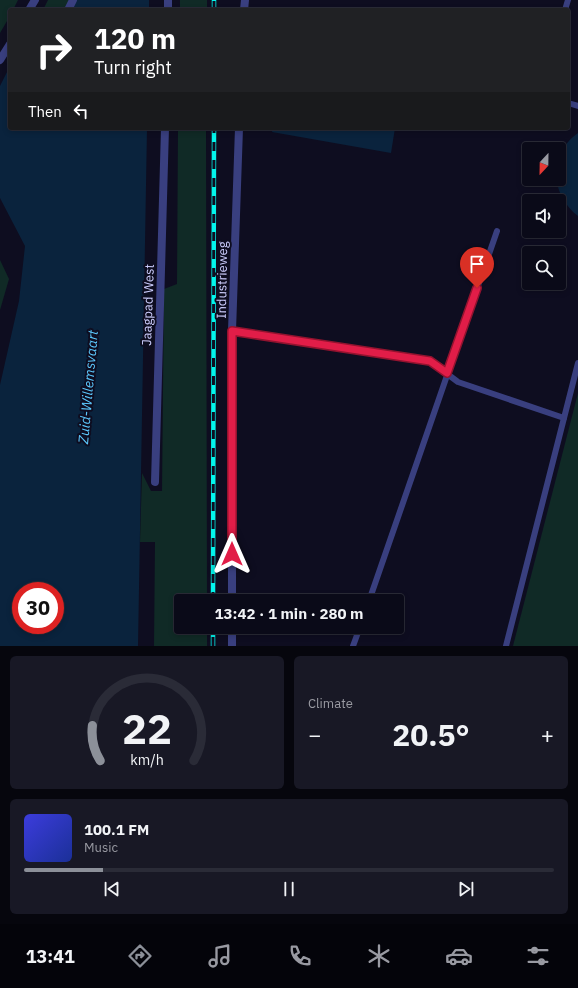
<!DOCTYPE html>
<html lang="en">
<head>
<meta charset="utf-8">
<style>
  body { margin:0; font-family:"IBM Plex Sans",sans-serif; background:#181825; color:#f1f3f6; height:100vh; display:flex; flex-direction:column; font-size:15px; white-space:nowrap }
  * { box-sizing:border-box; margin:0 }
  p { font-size:13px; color:#999aa2 }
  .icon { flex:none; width:22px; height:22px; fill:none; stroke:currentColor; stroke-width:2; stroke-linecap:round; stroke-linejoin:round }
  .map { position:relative; height:646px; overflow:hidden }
  .side { display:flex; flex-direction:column; gap:10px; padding:10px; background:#06060d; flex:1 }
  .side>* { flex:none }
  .hud { position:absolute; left:8px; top:8px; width:562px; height:122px; border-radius:4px; box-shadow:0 2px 6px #0003,0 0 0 1px #2a2b37; background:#202124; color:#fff; overflow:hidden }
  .needle { width:26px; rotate:202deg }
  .buttons { position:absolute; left:522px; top:142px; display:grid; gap:8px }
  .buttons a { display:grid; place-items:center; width:44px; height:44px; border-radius:4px; background:#0a0a18; box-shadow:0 2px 6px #0003,0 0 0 1px #2a2b37; font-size:20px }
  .speed { position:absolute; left:12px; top:582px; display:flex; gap:8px; font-size:20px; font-weight:700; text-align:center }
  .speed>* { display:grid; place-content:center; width:52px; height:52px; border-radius:50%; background:#0a0a18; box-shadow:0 2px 6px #0003,0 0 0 1px #2a2b37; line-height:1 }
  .speed .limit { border:6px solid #d22; background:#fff; color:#111 }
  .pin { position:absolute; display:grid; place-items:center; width:34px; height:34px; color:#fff; margin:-41px -17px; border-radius:50% 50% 50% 0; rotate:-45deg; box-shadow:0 0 4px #0007 }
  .pin .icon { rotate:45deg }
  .me { position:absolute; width:44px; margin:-22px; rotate:0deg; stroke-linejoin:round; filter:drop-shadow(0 0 3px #0008) }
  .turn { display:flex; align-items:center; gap:14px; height:84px; padding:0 20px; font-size:18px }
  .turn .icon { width:52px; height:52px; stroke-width:2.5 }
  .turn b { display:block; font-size:28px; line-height:34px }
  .then { display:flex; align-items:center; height:38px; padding:0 20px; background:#0003; gap:8px; font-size:15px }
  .big { font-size:30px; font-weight:700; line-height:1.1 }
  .side .widget { flex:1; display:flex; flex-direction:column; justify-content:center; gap:6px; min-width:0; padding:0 14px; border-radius:6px; background:#181825 }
  .side .dial { align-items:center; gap:0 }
  .dial svg { height:104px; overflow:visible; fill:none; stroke:#2a2b37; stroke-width:7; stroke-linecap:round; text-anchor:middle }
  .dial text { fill:#f1f3f6; stroke:none }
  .song { display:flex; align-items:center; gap:12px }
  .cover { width:48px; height:48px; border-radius:6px; background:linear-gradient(135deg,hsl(240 70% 55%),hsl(230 70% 35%)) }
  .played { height:4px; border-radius:2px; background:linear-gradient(90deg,#8c9099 15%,#2a2b37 15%) }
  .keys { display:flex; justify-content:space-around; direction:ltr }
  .heat { display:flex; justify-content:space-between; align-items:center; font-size:22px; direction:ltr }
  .side .tiles { flex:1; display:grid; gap:10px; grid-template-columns:1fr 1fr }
  .widget:last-child { grid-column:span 2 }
  .trip { position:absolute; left:174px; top:594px; width:230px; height:40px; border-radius:4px; background:#0a0a18; box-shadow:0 2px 6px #0003,0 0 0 1px #2a2b37; font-weight:700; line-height:40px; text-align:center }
  .tab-bar { display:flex; height:64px; justify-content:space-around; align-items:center; background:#04040a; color:#999aa2 }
  .tab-bar .icon { width:28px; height:28px }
  .tab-bar .current { color:#8c9099 }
  .tab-bar b { font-size:18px; color:#f1f3f6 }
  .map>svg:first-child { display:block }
  .green { fill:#102a26 }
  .water { fill:#0a233d; fill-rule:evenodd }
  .pier { fill:#0e0d20 }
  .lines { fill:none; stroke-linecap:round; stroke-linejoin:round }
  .service { stroke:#393f7f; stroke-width:6 }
  .minor { stroke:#393f7f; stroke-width:8 }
  .tertiary { stroke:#393f7f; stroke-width:8 }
  .rail-casing { stroke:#03f5ec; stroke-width:4.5 }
  .rail { stroke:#0e0d20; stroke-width:3; stroke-dasharray:9; stroke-linecap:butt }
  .route-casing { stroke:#92132f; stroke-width:10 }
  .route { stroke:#e11d48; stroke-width:7 }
  .labels { text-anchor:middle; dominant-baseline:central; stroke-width:4; stroke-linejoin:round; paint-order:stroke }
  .street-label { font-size:13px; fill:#cdcefe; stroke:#0e0d20 }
  .water-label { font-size:14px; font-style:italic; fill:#5cc8fd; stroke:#0e0d20 }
</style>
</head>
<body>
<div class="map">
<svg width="578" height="646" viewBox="0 0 578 646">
  <rect width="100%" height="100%" fill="#0e0d20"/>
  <g class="green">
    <polygon points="0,0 18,0 13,10 10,10 10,16 0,33"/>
    <polygon points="48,0 75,0 70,10 43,10"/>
    <rect x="180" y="0" width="27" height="10"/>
    <polygon points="178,128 206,128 207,601 181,601 181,627 207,627 207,646 154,646 155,542 140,542 142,473 151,491 162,491 164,289 177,284"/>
    <polygon points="0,260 9,279 0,310"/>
    <polygon points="578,393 578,646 513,646"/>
  </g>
  <g class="water">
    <polygon points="75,0 149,0 149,10 70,10"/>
    <path d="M0,62l10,7v59h137l-9,518h-138v-261l19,-84 6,-55 -25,-48zM21,591h34v34h-34z"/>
    <polygon points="273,128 395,128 391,153 272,132"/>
    <path d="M578,133v83c-13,-10 -19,-22 -22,-37h3c0,-21 1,-33 19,-46z"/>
  </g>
  <polygon class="pier" points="0,60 10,66 0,86"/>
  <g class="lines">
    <g class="service">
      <polyline points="565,10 568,0"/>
      <polyline points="568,103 578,106"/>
      <polyline points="232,331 430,361 458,382 564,418"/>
      <polyline points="369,601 497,231"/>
      <polyline points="353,646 360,627"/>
      <polyline points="506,646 578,363"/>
    </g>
    <g class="minor">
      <polyline points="68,10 73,0"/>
      <polyline points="168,10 168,0"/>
      <polyline points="244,10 245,0"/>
      <polyline points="155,482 165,128"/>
      <polyline points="232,601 232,331 239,128"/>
      <polyline points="232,646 232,627"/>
    </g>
    <g class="tertiary">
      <polyline points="29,10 35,0"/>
      <polyline points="0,60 10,44"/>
    </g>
    <defs>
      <g id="rail">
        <polyline points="214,10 214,0"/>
        <polyline points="213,601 214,128"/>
        <polyline points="213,646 213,627"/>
      </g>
    </defs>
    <use href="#rail" class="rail-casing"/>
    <use href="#rail" class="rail"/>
  </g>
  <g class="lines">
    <defs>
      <polyline id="route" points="232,554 232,331 430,361 447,373 477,288"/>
    </defs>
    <use href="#route" class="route-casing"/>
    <use href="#route" class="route"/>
  </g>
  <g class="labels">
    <g class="street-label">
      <text transform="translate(222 280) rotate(-89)">Industrieweg</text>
      <text transform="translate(148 305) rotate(-88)">Jaagpad West</text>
    </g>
    <g class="water-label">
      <text transform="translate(88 387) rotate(-85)">Zuid-Willemsvaart</text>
    </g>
  </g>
</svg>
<div class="buttons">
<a><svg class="needle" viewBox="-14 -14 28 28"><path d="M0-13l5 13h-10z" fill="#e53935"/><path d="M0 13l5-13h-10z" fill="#999aa2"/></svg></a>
<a><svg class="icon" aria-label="sound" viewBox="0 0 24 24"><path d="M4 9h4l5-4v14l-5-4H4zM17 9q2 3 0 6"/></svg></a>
<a><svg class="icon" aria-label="search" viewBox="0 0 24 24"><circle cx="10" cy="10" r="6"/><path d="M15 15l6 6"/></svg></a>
</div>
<div class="speed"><div class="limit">30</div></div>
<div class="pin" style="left:477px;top:288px;background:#d93025"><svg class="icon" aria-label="arrive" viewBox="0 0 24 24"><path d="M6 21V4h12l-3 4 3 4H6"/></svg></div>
<svg class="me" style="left:232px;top:554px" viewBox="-20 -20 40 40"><path d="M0-17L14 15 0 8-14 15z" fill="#e11d48" stroke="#fff" stroke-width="4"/></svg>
<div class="trip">13:42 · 1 min · 280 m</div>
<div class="hud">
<div class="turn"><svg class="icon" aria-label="right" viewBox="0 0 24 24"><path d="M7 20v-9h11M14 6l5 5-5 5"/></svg><div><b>120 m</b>Turn right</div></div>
<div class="then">Then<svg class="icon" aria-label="left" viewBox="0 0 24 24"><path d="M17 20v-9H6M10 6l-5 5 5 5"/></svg></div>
</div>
</div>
<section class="side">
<div class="tiles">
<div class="widget dial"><svg viewBox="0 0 100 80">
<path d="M14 69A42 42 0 1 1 86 69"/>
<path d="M14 69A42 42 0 0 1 8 42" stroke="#8c9099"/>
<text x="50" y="56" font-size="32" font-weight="700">22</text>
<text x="50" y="72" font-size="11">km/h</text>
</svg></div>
<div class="widget"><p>Climate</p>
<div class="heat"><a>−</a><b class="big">20.5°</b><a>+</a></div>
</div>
<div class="widget">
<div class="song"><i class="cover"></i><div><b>100.1 FM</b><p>Music</p></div></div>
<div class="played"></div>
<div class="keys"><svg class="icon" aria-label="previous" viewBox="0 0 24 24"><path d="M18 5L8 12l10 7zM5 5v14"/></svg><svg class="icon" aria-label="pause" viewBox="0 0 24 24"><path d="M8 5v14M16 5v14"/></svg><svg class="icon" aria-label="next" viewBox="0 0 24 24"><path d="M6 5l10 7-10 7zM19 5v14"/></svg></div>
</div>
</div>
</section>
<nav class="tab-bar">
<b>13:41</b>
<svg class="icon current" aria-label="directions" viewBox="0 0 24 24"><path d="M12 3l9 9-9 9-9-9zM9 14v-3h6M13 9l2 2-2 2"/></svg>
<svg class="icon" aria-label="music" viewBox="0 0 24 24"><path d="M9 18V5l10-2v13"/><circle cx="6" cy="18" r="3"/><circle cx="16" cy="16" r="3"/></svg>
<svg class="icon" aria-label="phone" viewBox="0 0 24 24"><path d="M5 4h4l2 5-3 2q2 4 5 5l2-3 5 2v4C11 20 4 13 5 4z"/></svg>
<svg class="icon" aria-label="climate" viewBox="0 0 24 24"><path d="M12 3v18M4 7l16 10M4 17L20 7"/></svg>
<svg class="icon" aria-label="car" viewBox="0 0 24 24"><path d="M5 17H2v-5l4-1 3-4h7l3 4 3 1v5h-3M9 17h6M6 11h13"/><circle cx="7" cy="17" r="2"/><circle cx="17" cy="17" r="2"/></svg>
<svg class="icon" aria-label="filters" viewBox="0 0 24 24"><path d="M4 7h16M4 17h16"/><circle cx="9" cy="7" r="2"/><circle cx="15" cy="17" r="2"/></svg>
</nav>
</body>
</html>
